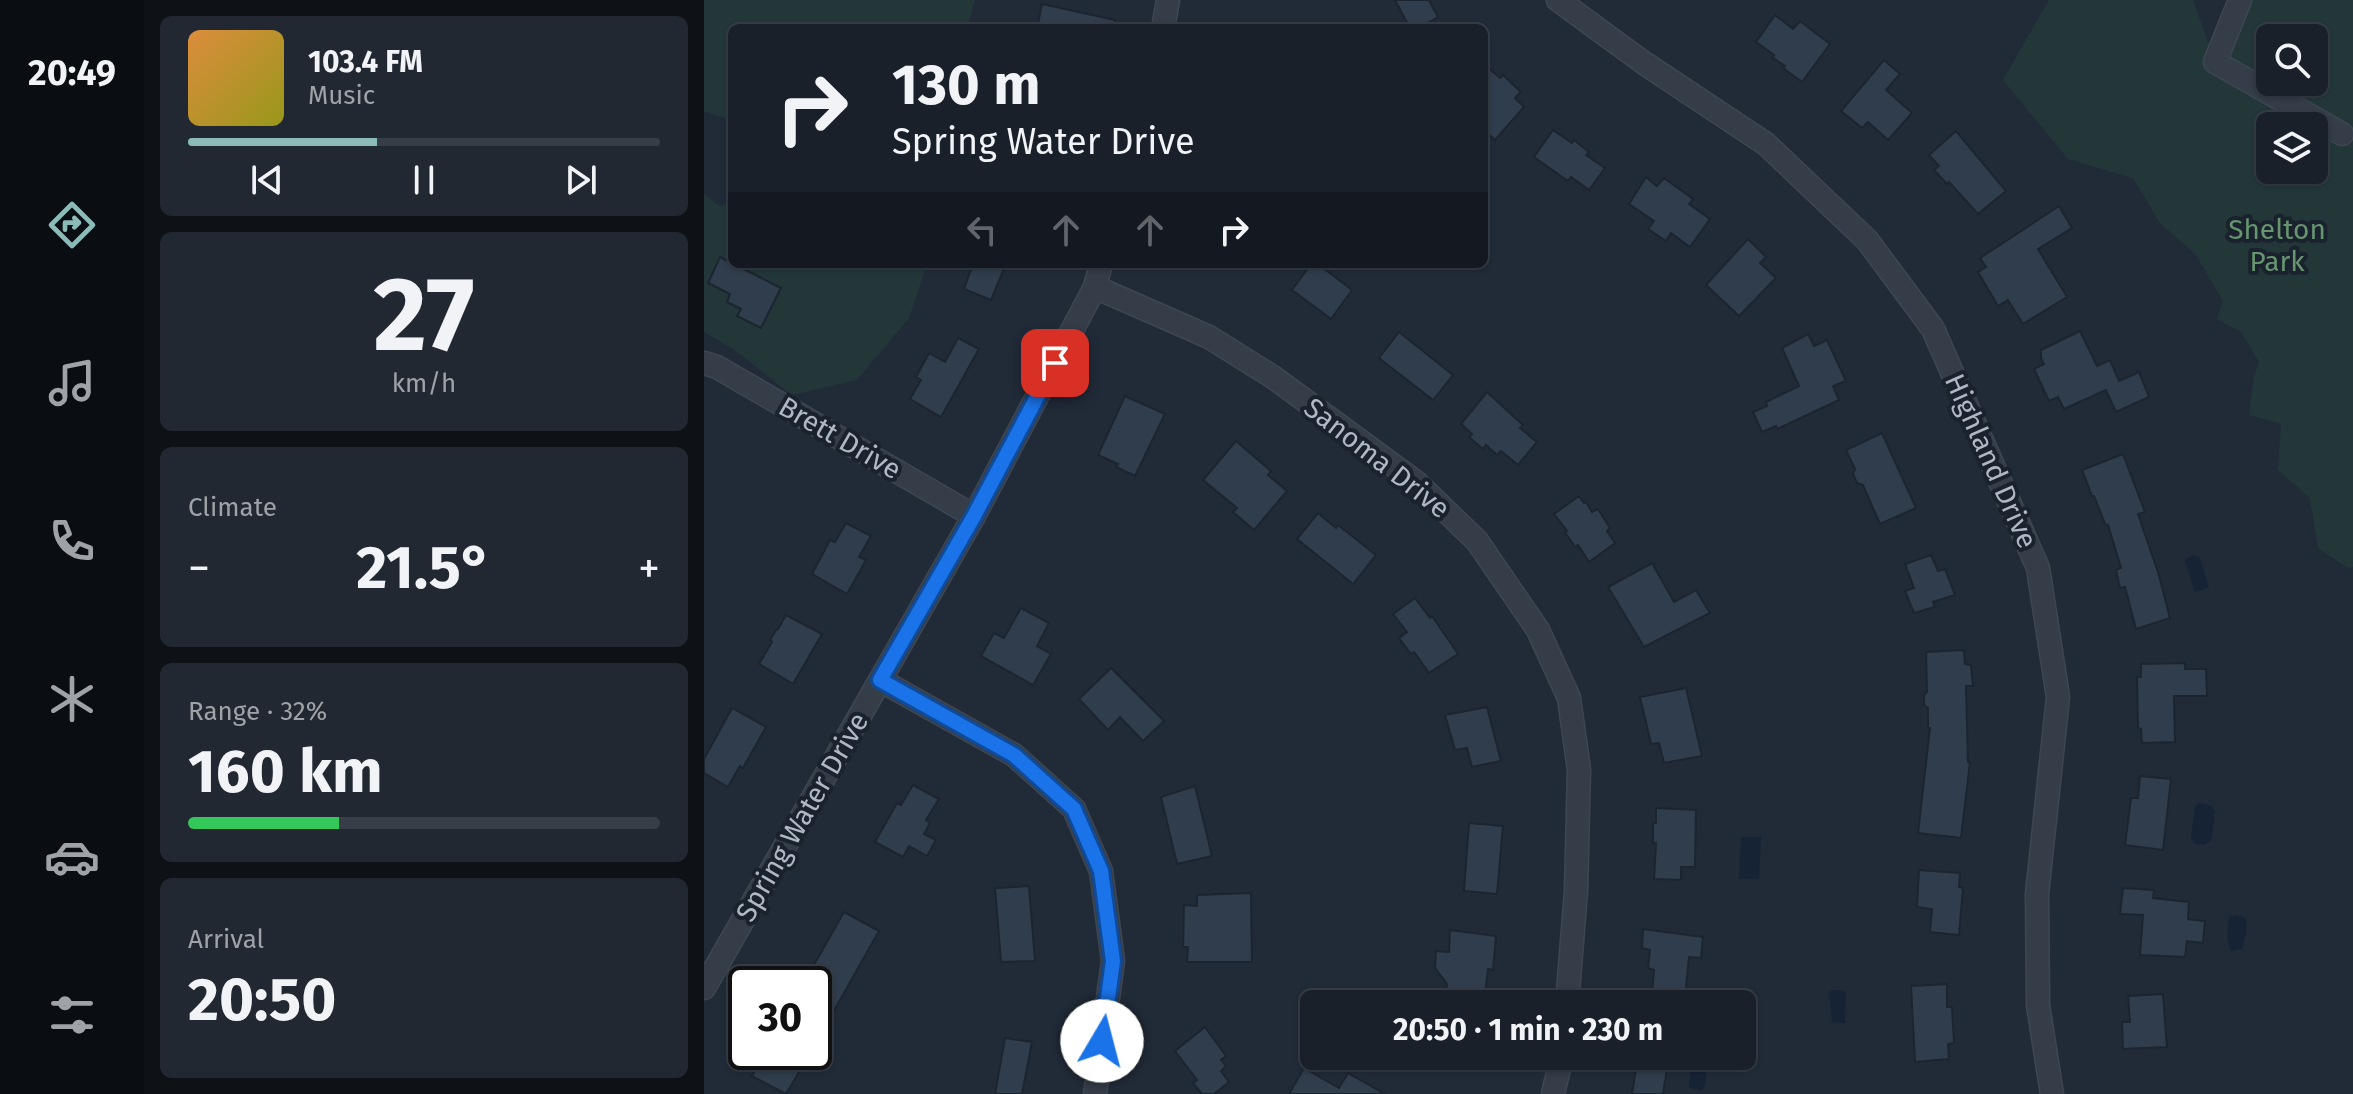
<!DOCTYPE html>
<html lang="en">
<head>
<meta charset="utf-8">
<style>
  body { margin:0; font-family:"Fira Sans",sans-serif; background:#222832; color:#f1f3f6; height:100vh; display:flex; flex-direction:column; font-size:30px; white-space:nowrap }
  * { box-sizing:border-box; margin:0 }
  p { font-size:26px; color:#9fa3a8 }
  .icon { flex:none; width:44px; height:44px; fill:none; stroke:currentColor; stroke-width:2; stroke-linecap:round; stroke-linejoin:round }
  .map { position:relative; flex:1; overflow:hidden }
  .side { display:flex; flex-direction:column; gap:16px; padding:16px; background:#0e1217; width:560px }
  .side>* { flex:none }
  .guide { position:absolute; left:24px; top:24px; width:760px; height:244px; border-radius:12px; box-shadow:0 2px 6px #0004,0 0 0 2px #373e47; background:#19202a; color:#f1f3f6; overflow:hidden }
  .tools { position:absolute; left:1552px; top:24px; display:grid; gap:16px }
  .tools a { display:grid; place-items:center; width:72px; height:72px; border-radius:12px; background:#19202a; box-shadow:0 2px 6px #0004,0 0 0 2px #373e47; font-size:40px }
  .speed { position:absolute; left:24px; top:966px; display:flex; gap:16px; font-size:40px; font-weight:700; text-align:center }
  .speed>* { display:grid; place-content:center; width:104px; height:104px; border-radius:50%; background:#19202a; box-shadow:0 2px 6px #0004,0 0 0 2px #373e47; line-height:1 }
  .speed .limit { border:4px solid #111; border-radius:12px; background:#fff; color:#111 }
  .pin { position:absolute; display:grid; place-items:center; width:68px; height:68px; color:#fff; margin:-34px; border-radius:16px; box-shadow:0 4px 12px #0006 }
  .me { position:absolute; width:88px; margin:-44px; rotate:8deg; stroke-linejoin:round; filter:drop-shadow(0 0 6px #0008) }
  .turn { display:flex; align-items:center; gap:28px; height:168px; padding:0 32px; font-size:36px }
  .turn .icon { width:104px; height:104px; stroke-width:2.5 }
  .turn b { display:block; font-size:56px; line-height:68px }
  .lanes { display:flex; align-items:center; height:76px; padding:0 32px; background:#0003; justify-content:center; gap:40px; direction:ltr }
  .lanes .off { opacity:.35 }
  .big { font-size:60px; font-weight:700; line-height:1.1 }
  .side .tile { flex:1; display:flex; flex-direction:column; justify-content:center; gap:12px; min-width:0; padding:0 28px; border-radius:12px; background:#222832 }
  .side .dial { align-items:center; gap:0 }
  .dial b { font-size:104px; line-height:1 }
  .song { display:flex; align-items:center; gap:24px }
  .cover { width:96px; height:96px; border-radius:12px; background:linear-gradient(135deg,hsl(30 70% 55%),hsl(60 70% 35%)) }
  .played { height:8px; border-radius:4px; background:linear-gradient(90deg,#8bbbb9 40%,#373e47 40%) }
  .keys { display:flex; justify-content:space-around; direction:ltr }
  .heat { display:flex; justify-content:space-between; align-items:center; font-size:44px; direction:ltr }
  .charge { height:12px; border-radius:6px; background:linear-gradient(90deg,#34c759 32%,#373e47 0) }
  .trip { position:absolute; left:596px; top:990px; width:456px; height:80px; border-radius:12px; background:#19202a; box-shadow:0 2px 6px #0004,0 0 0 2px #373e47; font-weight:700; line-height:80px; text-align:center }
  main { display:flex; flex:1; min-height:0 }
  .dock { display:flex; flex-direction:column; width:144px; justify-content:space-around; align-items:center; background:#0a0d11; color:#9fa3a8 }
  .dock .icon { width:56px; height:56px }
  .dock .current { color:#8bbbb9 }
  .dock b { font-size:36px; color:#f1f3f6 }
  .map>svg:first-child { display:block }
  .green { fill:#233739; fill-rule:evenodd }
  .water { fill:#152335 }
  .building { fill:#303d4c; stroke:#1c242f; stroke-width:2 }
  .lines { fill:none; stroke-linecap:round; stroke-linejoin:round }
  .minor-casing { stroke:#3e4652; stroke-width:25 }
  .minor { stroke:#343d48; stroke-width:22 }
  .route-casing { stroke:#114b97; stroke-width:20 }
  .route { stroke:#1a73e8; stroke-width:14 }
  .labels { text-anchor:middle; dominant-baseline:central; stroke-width:8; stroke-linejoin:round; paint-order:stroke }
  .park-label { font-size:28px; fill:#679570; stroke:#1a222d }
  .street-label { font-size:28px; fill:#afb8c5; stroke:#1a222d }
</style>
</head>
<body>
<main>
<nav class="dock">
<b>20:49</b>
<svg class="icon current" aria-label="directions" viewBox="0 0 24 24"><path d="M12 3l9 9-9 9-9-9zM9 14v-3h6M13 9l2 2-2 2"/></svg>
<svg class="icon" aria-label="music" viewBox="0 0 24 24"><path d="M9 18V5l10-2v13"/><circle cx="6" cy="18" r="3"/><circle cx="16" cy="16" r="3"/></svg>
<svg class="icon" aria-label="phone" viewBox="0 0 24 24"><path d="M5 4h4l2 5-3 2q2 4 5 5l2-3 5 2v4C11 20 4 13 5 4z"/></svg>
<svg class="icon" aria-label="climate" viewBox="0 0 24 24"><path d="M12 3v18M4 7l16 10M4 17L20 7"/></svg>
<svg class="icon" aria-label="car" viewBox="0 0 24 24"><path d="M5 17H2v-5l4-1 3-4h7l3 4 3 1v5h-3M9 17h6M6 11h13"/><circle cx="7" cy="17" r="2"/><circle cx="17" cy="17" r="2"/></svg>
<svg class="icon" aria-label="filters" viewBox="0 0 24 24"><path d="M4 7h16M4 17h16"/><circle cx="9" cy="7" r="2"/><circle cx="15" cy="17" r="2"/></svg>
</nav>
<section class="side">
<div class="tile">
<div class="song"><i class="cover"></i><div><b>103.4 FM</b><p>Music</p></div></div>
<div class="played"></div>
<div class="keys"><svg class="icon" aria-label="previous" viewBox="0 0 24 24"><path d="M18 5L8 12l10 7zM5 5v14"/></svg><svg class="icon" aria-label="pause" viewBox="0 0 24 24"><path d="M8 5v14M16 5v14"/></svg><svg class="icon" aria-label="next" viewBox="0 0 24 24"><path d="M6 5l10 7-10 7zM19 5v14"/></svg></div>
</div>
<div class="tile dial"><b>27</b><p>km/h</p></div>
<div class="tile"><p>Climate</p>
<div class="heat"><a>−</a><b class="big">21.5°</b><a>+</a></div>
</div>
<div class="tile"><p>Range · 32%</p><b class="big">160 km</b><div class="charge"></div></div>
<div class="tile"><p>Arrival</p><b class="big">20:50</b></div>
</section>
<div class="map">
<svg width="1649" height="1094" viewBox="0 0 1649 1094">
  <rect width="100%" height="100%" fill="#212b38"/>
  <g class="green">
    <polygon points="0,0 271,0 263,28 28,28 28,121 0,111"/>
    <path d="M1345,0h144l19,53 38,-53h103v567l-5,1 -30,-20 -8,-50 -32,-28 3,-46 -32,-9 5,-38 5,-15 -18,-30 -24,-13 6,-18 -27,-46 -36,-32 -27,-45 -65,-19 -65,-79zM1566,38h44v44h-44zM1566,126h44v44h-44z"/>
    <polygon points="0,194 15,206 28,203 28,264 223,264 205,318 153,380 88,395 32,351 0,332"/>
  </g>
  <g class="water">
    <polygon points="1490,554 1492,557 1495,556 1505,587 1491,592 1481,560"/>
    <polygon points="1495,803 1507,805 1511,811 1507,841 1500,845 1491,844 1487,838 1491,807"/>
    <polygon points="1037,837 1057,837 1055,879 1035,879"/>
    <path d="M1531,915l10,3c4,10 0,20 -3,31l-11,2c-6,-12 -3,-22 -2,-34z"/>
    <polygon points="1129,990 1140,990 1142,993 1141,1023 1128,1022 1125,992"/>
    <polygon points="987,1056 1004,1056 1001,1086 998,1090 985,1088"/>
  </g>
  <g class="building">
    <polygon points="691,0 725,0 734,17 715,28 706,28"/>
    <polygon points="338,4 411,20 410,28 333,28"/>
    <polygon points="1071,15 1089,29 1096,21 1126,44 1098,82 1079,68 1081,66 1069,58 1070,55 1052,42"/>
    <polygon points="1180,60 1196,74 1182,90 1208,113 1184,140 1164,122 1158,128 1137,111"/>
    <polygon points="780,64 796,78 799,75 817,92 811,98 820,107 791,140 780,130"/>
    <polygon points="849,130 868,143 870,140 885,152 882,155 901,168 885,190 867,177 864,181 830,157"/>
    <polygon points="1252,131 1302,191 1274,214 1245,182 1243,184 1230,170 1235,166 1225,155"/>
    <polygon points="942,177 953,186 960,178 989,199 985,204 1006,219 986,247 967,233 962,241 944,229 950,221 925,204"/>
    <polygon points="1355,206 1368,228 1334,249 1363,297 1319,324 1304,300 1294,306 1274,272 1282,267 1276,258"/>
    <polygon points="1044,239 1062,257 1056,263 1072,278 1035,316 1002,285"/>
    <polygon points="16,257 77,288 57,328 33,316 37,309 23,302 26,294 4,283"/>
    <polygon points="269,264 302,264 287,300 260,289"/>
    <polygon points="607,264 614,264 648,290 627,319 588,290"/>
    <polygon points="1376,331 1393,366 1406,360 1415,381 1435,372 1445,397 1412,412 1402,390 1360,409 1354,397 1345,401 1330,369 1340,364 1337,358 1337,350"/>
    <polygon points="695,332 749,375 729,400 675,358"/>
    <polygon points="1104,334 1110,346 1123,340 1142,381 1129,386 1135,400 1073,429 1072,426 1058,432 1049,412 1063,406 1062,402 1095,386 1078,348"/>
    <polygon points="254,338 275,349 237,417 206,399 217,380 212,377 225,353 241,362"/>
    <polygon points="783,392 819,425 816,428 833,442 814,465 797,451 793,455 782,445 779,449 765,437 768,434 757,424"/>
    <polygon points="421,396 461,414 431,476 412,467 414,464 394,455"/>
    <polygon points="1178,433 1212,508 1176,524 1159,485 1153,483 1149,474 1151,469 1142,450"/>
    <polygon points="532,441 567,471 564,475 583,491 550,530 529,512 533,508 499,480"/>
    <polygon points="1419,454 1441,512 1434,514 1454,572 1466,618 1432,629 1421,587 1416,588 1412,570 1417,568 1404,525 1402,526 1390,496 1388,496 1378,470"/>
    <polygon points="875,496 880,503 882,502 888,512 894,509 906,528 903,531 911,543 885,562 874,545 871,547 861,532 863,531 850,514"/>
    <polygon points="614,513 632,528 634,525 672,555 649,584 593,539"/>
    <polygon points="142,523 167,536 155,557 162,560 143,594 108,574 126,540 131,542"/>
    <polygon points="1227,555 1234,571 1241,569 1251,595 1229,602 1231,607 1210,613 1201,591 1210,588 1201,564"/>
    <polygon points="948,563 970,602 992,590 1006,613 940,647 904,587"/>
    <polygon points="711,598 726,618 728,616 754,654 725,673 710,652 707,654 695,638 703,632 689,614"/>
    <polygon points="317,608 345,623 333,646 347,654 329,685 277,656 290,633 300,638"/>
    <polygon points="82,615 118,634 89,684 55,664 68,642 66,640 72,630 74,629"/>
    <polygon points="1260,650 1261,664 1267,665 1269,686 1262,686 1264,762 1266,762 1257,838 1214,833 1226,728 1224,728 1224,708 1220,705 1220,695 1223,692 1222,652"/>
    <polygon points="1481,663 1481,669 1502,669 1503,696 1470,696 1471,742 1438,743 1437,729 1434,728 1433,677 1437,677 1437,664"/>
    <polygon points="407,668 460,721 439,741 416,717 404,730 375,699"/>
    <polygon points="982,688 998,756 960,763 955,743 947,744 936,697"/>
    <polygon points="783,707 797,761 768,767 763,748 751,750 741,715"/>
    <polygon points="28,708 62,727 39,768 36,766 24,787 0,773 0,759"/>
    <polygon points="1436,776 1467,779 1459,850 1421,845 1427,798 1434,798"/>
    <polygon points="209,785 235,799 222,820 226,823 220,834 232,840 223,856 205,846 199,857 171,842 193,803 197,805"/>
    <polygon points="491,786 508,856 473,864 457,797"/>
    <polygon points="952,808 992,810 991,867 977,867 977,880 950,879 952,843 949,843 949,823 952,823"/>
    <polygon points="765,823 799,826 793,894 760,891"/>
    <polygon points="1215,870 1256,873 1255,887 1259,888 1255,935 1226,932 1228,909 1213,907"/>
    <polygon points="325,886 331,961 297,962 291,888"/>
    <polygon points="1419,888 1450,890 1449,898 1485,902 1484,919 1501,921 1499,943 1483,941 1481,957 1436,955 1439,915 1416,914"/>
    <polygon points="547,893 548,962 483,962 484,947 479,947 480,905 493,906 493,895"/>
    <polygon points="140,912 175,931 110,1046 110,984 99,984"/>
    <polygon points="939,929 999,937 997,958 985,957 981,998 948,994 950,970 944,968 946,950 938,948"/>
    <polygon points="746,930 792,936 789,970 784,969 780,1004 740,1004 743,984 731,968 732,951 745,952"/>
    <polygon points="1243,984 1243,1007 1248,1007 1250,1043 1244,1044 1245,1059 1211,1062 1207,986"/>
    <polygon points="1459,994 1463,1047 1419,1049 1418,1022 1426,1022 1424,996"/>
    <polygon points="501,1027 522,1056 517,1060 522,1066 517,1071 525,1082 510,1094 498,1094 489,1083 493,1080 471,1051"/>
    <polygon points="301,1038 328,1042 318,1094 291,1094"/>
    <polygon points="61,1052 107,1052 82,1094 48,1076"/>
    <polygon points="934,1056 965,1056 959,1094 928,1094"/>
    <polygon points="600,1068 635,1088 644,1073 681,1094 585,1094"/>
  </g>
  <g class="lines">
    <defs>
      <g id="minor">
        <polyline points="854,0 940,63 1062,144 1163,240 1229,329 1334,568 1354,697 1333,894 1334,1005 1348,1094"/>
        <polyline points="1536,0 1511,62 1638,134"/>
        <polyline points="459,28 464,0"/>
        <polyline points="391,287 505,337 569,377 712,482 773,541 834,630 865,698 875,770 872,891 863,1004"/>
        <polyline points="0,363 13,367 270,516"/>
        <polyline points="176,680 310,755 370,809 397,871 409,961 391,1094"/>
        <polyline points="0,988 270,516 391,287 397,264"/>
        <polyline points="849,1094 858,1056"/>
      </g>
    </defs>
    <use href="#minor" class="minor-casing"/>
    <use href="#minor" class="minor"/>
  </g>
  <g class="lines">
    <defs>
      <polyline id="route" points="351,363 270,516 176,680 310,755 370,809 397,871 409,961 398,1041"/>
    </defs>
    <use href="#route" class="route-casing"/>
    <use href="#route" class="route"/>
  </g>
  <g class="labels">
    <g class="park-label">
      <text x="1573" y="229">Shelton<tspan x="1573" dy="32">Park</tspan></text>
    </g>
    <g class="street-label">
      <text transform="translate(136 438) rotate(30)">Brett Drive</text>
      <text transform="translate(673 458) rotate(38)">Sanoma Drive</text>
      <text transform="translate(1287 461) rotate(66)">Highland Drive</text>
      <text transform="translate(98 817) rotate(-60)">Spring Water Drive</text>
    </g>
  </g>
</svg>
<div class="tools">
<a><svg class="icon" aria-label="search" viewBox="0 0 24 24"><circle cx="10" cy="10" r="6"/><path d="M15 15l6 6"/></svg></a>
<a><svg class="icon" aria-label="layers" viewBox="0 0 24 24"><path d="M12 4l9 5-9 5-9-5zM3 14l9 5 9-5"/></svg></a>
</div>
<div class="speed"><div class="limit">30</div></div>
<div class="pin" style="left:351px;top:363px;background:#d93025"><svg class="icon" aria-label="arrive" viewBox="0 0 24 24"><path d="M6 21V4h12l-3 4 3 4H6"/></svg></div>
<svg class="me" style="left:398px;top:1041px" viewBox="-20 -20 40 40"><circle r="19" fill="#fff"/><path d="M0-13L10 11 0 6-10 11z" fill="#1a73e8"/></svg>
<div class="trip">20:50 · 1 min · 230 m</div>
<div class="guide">
<div class="turn"><svg class="icon" aria-label="right" viewBox="0 0 24 24"><path d="M7 20v-9h11M14 6l5 5-5 5"/></svg><div><b>130 m</b>Spring Water Drive</div></div>
<div class="lanes"><svg class="icon off" aria-label="left" viewBox="0 0 24 24"><path d="M17 20v-9H6M10 6l-5 5 5 5"/></svg><svg class="icon off" aria-label="ahead" viewBox="0 0 24 24"><path d="M12 20V5M6 11l6-6 6 6"/></svg><svg class="icon off" aria-label="ahead" viewBox="0 0 24 24"><path d="M12 20V5M6 11l6-6 6 6"/></svg><svg class="icon" aria-label="right" viewBox="0 0 24 24"><path d="M7 20v-9h11M14 6l5 5-5 5"/></svg></div>
</div>
</div>
</main>
</body>
</html>
